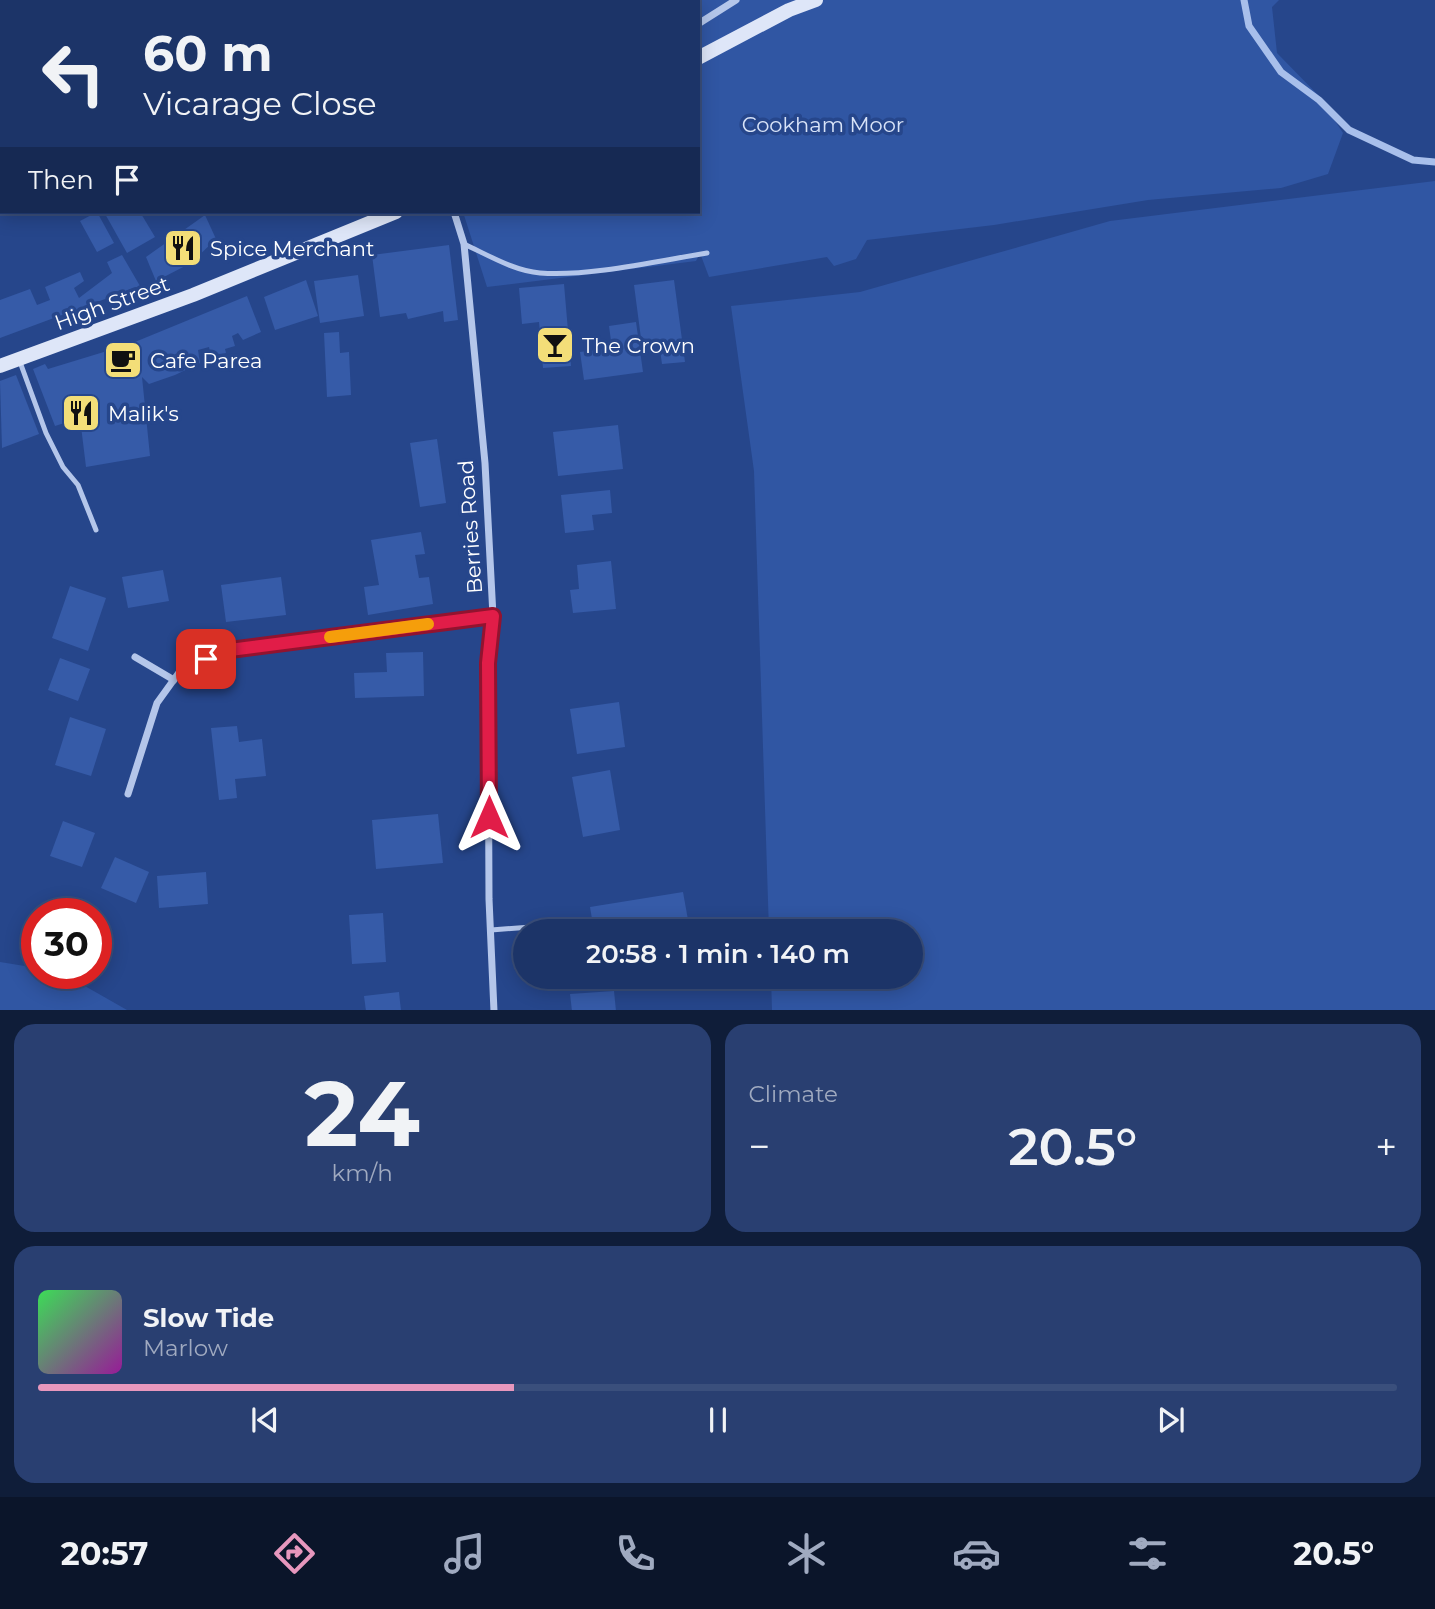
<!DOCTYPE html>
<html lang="en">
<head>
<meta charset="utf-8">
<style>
  body { margin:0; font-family:Montserrat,sans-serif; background:#293f71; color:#f1f3f6; height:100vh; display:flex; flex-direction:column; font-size:26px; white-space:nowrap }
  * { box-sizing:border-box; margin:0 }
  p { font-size:23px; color:#a0aac0 }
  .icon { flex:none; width:38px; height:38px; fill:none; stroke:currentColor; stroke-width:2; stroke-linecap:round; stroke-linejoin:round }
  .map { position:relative; height:1010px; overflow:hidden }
  .details { display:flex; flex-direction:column; gap:14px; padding:14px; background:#0f1d39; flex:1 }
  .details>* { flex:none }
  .hud { position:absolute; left:0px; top:0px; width:700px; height:214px; box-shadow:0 4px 18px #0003,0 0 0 2px #3a4f7c; background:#1c3468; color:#f1f3f6; overflow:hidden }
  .speed { position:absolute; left:21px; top:898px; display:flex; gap:14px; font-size:35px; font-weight:700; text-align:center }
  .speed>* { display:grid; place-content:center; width:91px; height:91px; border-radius:50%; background:#1c3468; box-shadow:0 4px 18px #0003,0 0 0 2px #3a4f7c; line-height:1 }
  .speed .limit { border:10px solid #d22; background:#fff; color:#111 }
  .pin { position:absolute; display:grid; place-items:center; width:60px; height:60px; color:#fff; margin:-30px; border-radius:14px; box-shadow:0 4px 10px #0006 }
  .me { position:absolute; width:77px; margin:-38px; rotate:0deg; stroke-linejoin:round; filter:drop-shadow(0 0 5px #0008) }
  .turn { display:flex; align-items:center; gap:24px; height:147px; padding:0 28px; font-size:32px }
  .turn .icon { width:91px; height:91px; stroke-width:2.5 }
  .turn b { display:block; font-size:49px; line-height:60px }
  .then { display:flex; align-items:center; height:66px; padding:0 28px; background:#0003; gap:14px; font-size:26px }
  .big { font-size:52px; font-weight:600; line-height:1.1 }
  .details .tile { flex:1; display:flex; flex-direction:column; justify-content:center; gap:10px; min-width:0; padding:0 24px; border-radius:21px; background:#293f71 }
  .details .dial { align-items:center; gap:0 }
  .dial b { font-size:91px; line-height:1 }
  .song { display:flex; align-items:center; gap:21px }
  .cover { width:84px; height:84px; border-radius:10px; background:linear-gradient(135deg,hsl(130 70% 55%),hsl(300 70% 35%)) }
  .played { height:7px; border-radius:4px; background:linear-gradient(90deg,#e797bd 35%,#3a4f7c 35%) }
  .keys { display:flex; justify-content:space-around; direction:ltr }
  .heat { display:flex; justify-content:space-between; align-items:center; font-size:38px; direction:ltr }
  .details .tiles { flex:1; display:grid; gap:14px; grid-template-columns:1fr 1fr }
  .tile:last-child { grid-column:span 2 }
  .trip { position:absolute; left:513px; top:919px; width:410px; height:70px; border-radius:35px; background:#1c3468; box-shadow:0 4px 18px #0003,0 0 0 2px #3a4f7c; font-weight:600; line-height:70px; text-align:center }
  .tabs { display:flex; height:112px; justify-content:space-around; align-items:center; background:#0b152a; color:#a0aac0 }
  .tabs .icon { width:49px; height:49px }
  .tabs .on { color:#e797bd }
  .tabs b { font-size:32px; color:#f1f3f6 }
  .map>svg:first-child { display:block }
  .green { fill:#3056a3 }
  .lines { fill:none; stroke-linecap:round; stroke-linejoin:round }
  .stream { stroke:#a8bfeb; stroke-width:7 }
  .building { fill:#365ba8 }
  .lane { stroke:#b4c6ea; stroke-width:5 }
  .street { stroke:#b4c6ea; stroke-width:7 }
  .secondary { stroke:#dee6f8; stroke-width:14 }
  .route-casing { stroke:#92132f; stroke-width:18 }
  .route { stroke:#e11d48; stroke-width:12 }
  .slow { stroke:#f59e0b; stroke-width:12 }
  .labels { text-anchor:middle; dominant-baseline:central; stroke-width:7; stroke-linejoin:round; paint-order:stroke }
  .park-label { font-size:21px; fill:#d8e3f8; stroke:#26468b }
  .poi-label { font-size:21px; fill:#fff; stroke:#26468b; text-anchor:start }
  .street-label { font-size:21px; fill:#fff; stroke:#26468b }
</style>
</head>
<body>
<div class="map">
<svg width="1435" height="1011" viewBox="0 0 1435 1011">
  <rect width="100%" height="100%" fill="#26468b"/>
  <g class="green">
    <polygon points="418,0 1279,0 1272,7 1277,53 1318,95 1343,133 1328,174 1281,188 1148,200 994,225 867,240 856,259 834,266 827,257 709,277 700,253 696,261 487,287 463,212 698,212 698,2"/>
    <polygon points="1435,181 1435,1010 772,1010 771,977 910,976 910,931 769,931 754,471 731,306 860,292 1110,221"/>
    <polygon points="0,962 37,968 37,973 62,973 127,1010 0,1010"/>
  </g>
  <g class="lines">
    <polyline class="stream" points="1244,0 1249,26 1281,72 1319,100 1349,130 1413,160 1435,162"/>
  </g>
  <g class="building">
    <polygon points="97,212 114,243 97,252 80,221"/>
    <polygon points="104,212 140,212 155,237 127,253"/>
    <polygon points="205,215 216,239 191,263 156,281 146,257"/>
    <polygon points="449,245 458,320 444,322 443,311 408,319 406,313 380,317 372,255"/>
    <polygon points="122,255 140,286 0,338 0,300 30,289 37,305 50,300 45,287 80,272 84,281 74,288 79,298 112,273 107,262"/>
    <polygon points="358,275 364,316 320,323 314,281"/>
    <polygon points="306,280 318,316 275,330 264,297"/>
    <polygon points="674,280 685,362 662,364 659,343 642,346 634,285"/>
    <polygon points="564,284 571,366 543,368 539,322 522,324 519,288"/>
    <polygon points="247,296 261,332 243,340 238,333 232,336 235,346 225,349 226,353 211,357 209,347 198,350 200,363 175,375 149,384 142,377 150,456 86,467 80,418 55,426 33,369 45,364 48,369 130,344"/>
    <polygon points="636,322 643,372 584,380 580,352 612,348 609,326"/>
    <polygon points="339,332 340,353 349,352 351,395 327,397 324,333"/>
    <polygon points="16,375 39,434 2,448 0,381"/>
    <polygon points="618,425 623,469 558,476 553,432"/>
    <polygon points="437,439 446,503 420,507 410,443"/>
    <polygon points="610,490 612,513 592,515 594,530 565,533 561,495"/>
    <polygon points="421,532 425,554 415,555 419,578 429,577 433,604 368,615 364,587 379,585 371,540"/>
    <polygon points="611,561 616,609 573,613 570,590 579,589 577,565"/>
    <polygon points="163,570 169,601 128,608 122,577"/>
    <polygon points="281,577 286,615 226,622 221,585"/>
    <polygon points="70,586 106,598 88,651 52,638"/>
    <polygon points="423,652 424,696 355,698 354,673 387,672 386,653"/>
    <polygon points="60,658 90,669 78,701 48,690"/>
    <polygon points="619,702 625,747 577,754 570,709"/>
    <polygon points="70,717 106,729 91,776 55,765"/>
    <polygon points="237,726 239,742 262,739 266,776 235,779 237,798 219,800 211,728"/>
    <polygon points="610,770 620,830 583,837 572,777"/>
    <polygon points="438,814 443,863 376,869 372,820"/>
    <polygon points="63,821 95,833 82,867 50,856"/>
    <polygon points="115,857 149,872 136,903 101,888"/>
    <polygon points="206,872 208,904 159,908 157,876"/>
    <polygon points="683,892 690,931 594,931 590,907"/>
    <polygon points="383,913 386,962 352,964 349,915"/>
    <polygon points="614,991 616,1011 572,1011 570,994"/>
    <polygon points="399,992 401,1011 366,1011 364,996"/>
  </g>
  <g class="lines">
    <g class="lane">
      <polyline points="60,0 60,2"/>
      <polyline points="405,2 406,0"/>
      <path d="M464,244c24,11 50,27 76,29 48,4 118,-12 167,-20"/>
      <polyline points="20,362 46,433 63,467 78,485 96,530"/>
      <polyline points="491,930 570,924"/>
    </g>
    <g class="street">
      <polyline points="121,0 124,2"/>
      <polyline points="698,24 736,0"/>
      <polyline points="454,212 464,244 485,463 493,616 488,663 489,899 494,1011"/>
      <polyline points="135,657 174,680"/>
      <polyline points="128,794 157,703 183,667 230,651 493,616"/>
    </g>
    <g class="secondary">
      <polyline points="698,58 789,10 816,0"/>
      <polyline points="0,366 193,295 396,212"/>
    </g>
  </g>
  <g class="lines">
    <defs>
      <polyline id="route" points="206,659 230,650 493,616 488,663 489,817"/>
    </defs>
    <use href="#route" class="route-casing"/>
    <use href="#route" class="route"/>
    <polyline class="slow" points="330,637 428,624"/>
  </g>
  <defs>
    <symbol id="restaurant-square" viewBox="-11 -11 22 22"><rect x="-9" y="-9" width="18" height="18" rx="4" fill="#f3de78" stroke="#26468b"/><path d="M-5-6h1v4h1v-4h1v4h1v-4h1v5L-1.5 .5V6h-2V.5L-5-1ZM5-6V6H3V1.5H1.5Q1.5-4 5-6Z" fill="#111"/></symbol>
    <symbol id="bar-square" viewBox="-11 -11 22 22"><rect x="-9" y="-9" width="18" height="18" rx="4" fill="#f3de78" stroke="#26468b"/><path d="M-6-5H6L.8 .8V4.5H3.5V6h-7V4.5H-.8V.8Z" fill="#111"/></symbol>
    <symbol id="cafe-square" viewBox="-11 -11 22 22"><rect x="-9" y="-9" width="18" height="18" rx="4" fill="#f3de78" stroke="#26468b"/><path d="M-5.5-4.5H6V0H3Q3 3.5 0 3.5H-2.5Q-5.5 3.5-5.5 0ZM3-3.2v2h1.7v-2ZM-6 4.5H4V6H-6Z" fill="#111"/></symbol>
  </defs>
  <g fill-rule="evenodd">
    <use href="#restaurant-square" x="161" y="226" width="44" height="44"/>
    <use href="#bar-square" x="533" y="323" width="44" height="44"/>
    <use href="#cafe-square" x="101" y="338" width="44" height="44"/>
    <use href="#restaurant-square" x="59" y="391" width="44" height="44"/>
  </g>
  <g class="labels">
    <g class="park-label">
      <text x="823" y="124">Cookham Moor</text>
    </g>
    <g class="poi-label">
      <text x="210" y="248">Spice Merchant</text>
      <text x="582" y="345">The Crown</text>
      <text x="150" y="360">Cafe Parea</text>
      <text x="108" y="413">Malik's</text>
    </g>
    <g class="street-label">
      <text transform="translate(112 303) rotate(-20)">High Street</text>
      <text transform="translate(470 527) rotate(-94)">Berries Road</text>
    </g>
  </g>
</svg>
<div class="speed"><div class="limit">30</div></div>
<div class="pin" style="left:206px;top:659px;background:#d93025"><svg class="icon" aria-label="arrive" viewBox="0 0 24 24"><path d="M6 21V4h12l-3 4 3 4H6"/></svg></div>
<svg class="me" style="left:489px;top:817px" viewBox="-20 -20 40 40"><path d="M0-17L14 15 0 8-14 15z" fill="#e11d48" stroke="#fff" stroke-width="4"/></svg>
<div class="trip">20:58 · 1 min · 140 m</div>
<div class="hud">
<div class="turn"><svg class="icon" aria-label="left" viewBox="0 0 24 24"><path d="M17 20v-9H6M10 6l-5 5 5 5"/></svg><div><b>60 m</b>Vicarage Close</div></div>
<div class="then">Then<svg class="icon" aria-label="arrive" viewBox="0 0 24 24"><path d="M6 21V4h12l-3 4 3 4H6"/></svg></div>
</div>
</div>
<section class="details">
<div class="tiles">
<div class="tile dial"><b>24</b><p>km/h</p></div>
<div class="tile"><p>Climate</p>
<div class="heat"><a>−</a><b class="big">20.5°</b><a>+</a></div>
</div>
<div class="tile">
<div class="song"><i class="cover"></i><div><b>Slow Tide</b><p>Marlow</p></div></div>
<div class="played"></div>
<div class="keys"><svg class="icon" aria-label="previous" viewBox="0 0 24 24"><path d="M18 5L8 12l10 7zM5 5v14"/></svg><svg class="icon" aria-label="pause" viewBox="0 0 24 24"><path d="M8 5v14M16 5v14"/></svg><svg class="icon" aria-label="next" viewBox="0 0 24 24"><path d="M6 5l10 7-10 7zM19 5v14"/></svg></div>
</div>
</div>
</section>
<nav class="tabs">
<b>20:57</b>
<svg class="icon on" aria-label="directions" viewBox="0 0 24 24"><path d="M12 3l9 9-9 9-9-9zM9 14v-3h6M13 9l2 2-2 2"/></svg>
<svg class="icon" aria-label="music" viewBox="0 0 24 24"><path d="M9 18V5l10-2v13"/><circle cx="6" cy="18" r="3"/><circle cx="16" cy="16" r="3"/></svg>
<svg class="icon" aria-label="phone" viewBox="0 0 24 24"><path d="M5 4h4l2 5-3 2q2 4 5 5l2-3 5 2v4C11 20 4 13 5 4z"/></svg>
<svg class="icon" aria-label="climate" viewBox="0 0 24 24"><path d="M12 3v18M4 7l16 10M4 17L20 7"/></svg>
<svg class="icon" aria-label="car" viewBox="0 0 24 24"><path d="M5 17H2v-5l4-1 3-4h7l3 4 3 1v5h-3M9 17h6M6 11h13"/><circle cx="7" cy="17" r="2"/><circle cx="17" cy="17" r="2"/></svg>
<svg class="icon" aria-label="filters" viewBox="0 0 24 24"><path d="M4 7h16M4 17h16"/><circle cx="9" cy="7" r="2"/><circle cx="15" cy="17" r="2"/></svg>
<b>20.5°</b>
</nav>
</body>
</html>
